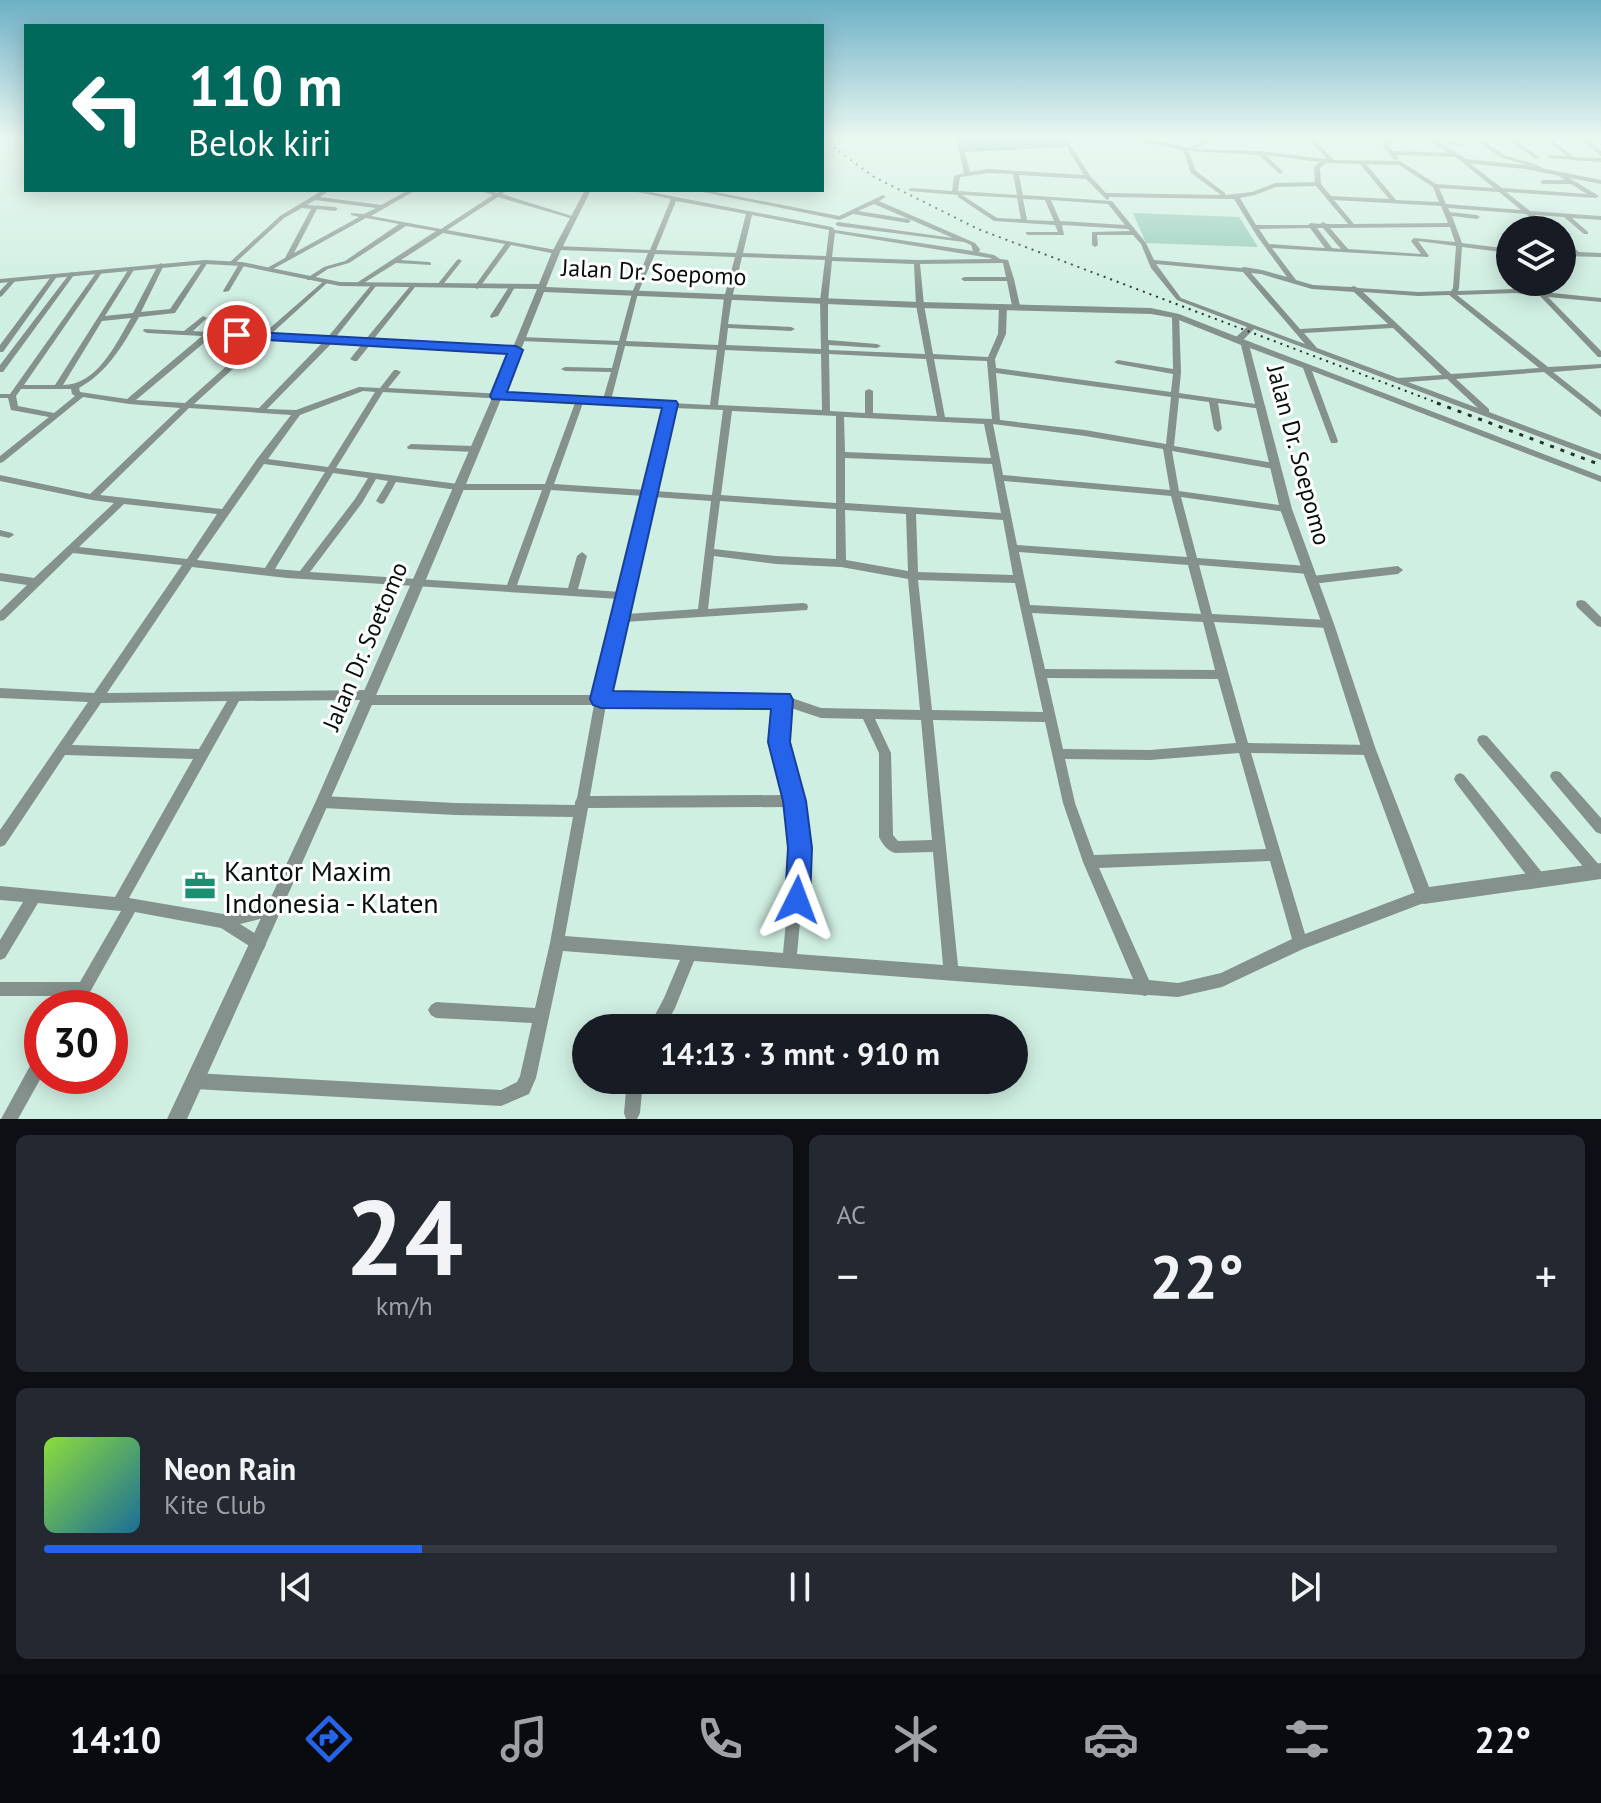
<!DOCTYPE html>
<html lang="id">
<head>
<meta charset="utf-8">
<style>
  body { margin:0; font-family:"PT Sans",sans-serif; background:#242831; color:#f1f3f6; height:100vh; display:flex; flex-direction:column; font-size:30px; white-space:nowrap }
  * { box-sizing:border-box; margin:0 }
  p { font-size:26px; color:#9ea1a6 }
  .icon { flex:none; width:44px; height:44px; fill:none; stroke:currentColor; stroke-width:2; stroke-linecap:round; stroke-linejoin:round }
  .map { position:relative; height:1119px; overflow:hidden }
  .sheet { display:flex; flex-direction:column; gap:16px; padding:16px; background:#0d0f14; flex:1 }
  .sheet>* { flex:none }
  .banner { position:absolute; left:24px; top:24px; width:800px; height:168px; border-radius:0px; box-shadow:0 4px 20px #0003; background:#00695c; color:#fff; overflow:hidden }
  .controls { position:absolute; left:1496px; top:216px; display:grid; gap:16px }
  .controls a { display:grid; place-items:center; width:80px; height:80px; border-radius:50%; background:#171b24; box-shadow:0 4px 20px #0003; font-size:40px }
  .speed { position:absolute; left:24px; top:990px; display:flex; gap:16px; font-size:40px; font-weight:700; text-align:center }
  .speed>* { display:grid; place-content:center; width:104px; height:104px; border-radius:50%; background:#171b24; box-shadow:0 4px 20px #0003; line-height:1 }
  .speed .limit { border:12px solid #d22; background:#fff; color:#111 }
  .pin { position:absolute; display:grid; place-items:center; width:68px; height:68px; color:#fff; margin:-34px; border:4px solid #fff; border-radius:50%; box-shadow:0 2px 8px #0007 }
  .me { position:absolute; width:88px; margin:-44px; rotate:3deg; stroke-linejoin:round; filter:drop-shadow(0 0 6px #0008) }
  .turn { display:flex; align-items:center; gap:28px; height:168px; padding:0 32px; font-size:36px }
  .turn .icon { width:104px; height:104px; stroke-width:2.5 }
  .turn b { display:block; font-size:56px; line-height:68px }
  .big { font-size:60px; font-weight:700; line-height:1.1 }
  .sheet .widget { flex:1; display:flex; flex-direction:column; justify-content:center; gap:12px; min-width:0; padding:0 28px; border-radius:12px; background:#242831 }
  .sheet .dial { align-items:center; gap:0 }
  .dial b { font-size:104px; line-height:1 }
  .song { display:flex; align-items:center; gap:24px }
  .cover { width:96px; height:96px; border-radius:12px; background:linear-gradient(135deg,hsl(90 70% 55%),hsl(200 70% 35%)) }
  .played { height:8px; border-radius:4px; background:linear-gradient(90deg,#2563eb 25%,#363941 25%) }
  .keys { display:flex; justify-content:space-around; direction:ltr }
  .heat { display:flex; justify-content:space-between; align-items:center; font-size:44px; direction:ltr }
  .sheet .tiles { flex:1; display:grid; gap:16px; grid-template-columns:1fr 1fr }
  .widget:last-child { grid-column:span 2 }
  .trip { position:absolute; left:572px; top:1014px; width:456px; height:80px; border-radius:40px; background:#171b24; box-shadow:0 4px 20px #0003; font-weight:700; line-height:80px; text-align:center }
  .menu { display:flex; height:128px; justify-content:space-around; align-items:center; background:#090b0e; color:#9ea1a6 }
  .menu .icon { width:56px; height:56px }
  .menu .on { color:#2563eb }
  .menu b { font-size:36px; color:#f1f3f6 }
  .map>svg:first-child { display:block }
  .green { fill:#96ccb9 }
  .water { fill:#52ab90 }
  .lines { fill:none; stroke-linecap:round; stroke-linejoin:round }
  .minor { fill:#84918c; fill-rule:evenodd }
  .tertiary { fill:#84918c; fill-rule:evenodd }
  .rail-far1 { stroke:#24322c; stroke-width:2; stroke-dasharray:2 5; stroke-linecap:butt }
  .rail { stroke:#24322c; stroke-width:3; stroke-dasharray:4 7; stroke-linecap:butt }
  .route { fill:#2563eb; stroke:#184099; stroke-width:2 }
  .labels { text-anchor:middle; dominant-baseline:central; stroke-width:6; stroke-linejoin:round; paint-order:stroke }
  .street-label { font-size:24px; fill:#06110d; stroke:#fff }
  .near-poi-label { font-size:28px; fill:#06110d; stroke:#fff; text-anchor:start }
</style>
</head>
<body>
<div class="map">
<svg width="1601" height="1119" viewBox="0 0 1601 1119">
  <rect width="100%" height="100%" fill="#d0efe3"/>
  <polygon class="green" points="1133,213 1239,217 1258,247 1146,243"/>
  <polygon class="water" points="961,138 1061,138 1067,147 965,152"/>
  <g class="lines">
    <g class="minor">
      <polygon points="5,138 11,138 0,144 0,140"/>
      <path d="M956,138h5l9,34 18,-3 96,6 -23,-37h5l24,38 16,17 115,2 -30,-22 -8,-23 -50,-10 -2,-2h8l51,10 17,-10h5l-16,11 64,2 67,8 -20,-21h6l21,22 66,1 36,23 58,4 -32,-26v-2l2,-1 38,29 85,6 -16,-10h-28l-3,-2 3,-2h22l-9,-6 5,-1 38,23 -3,2 -90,-6 24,19 71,5v4l-29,-2 16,14v2h-4l-20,-17 -29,-2 18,15h-7l-20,-16 -78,-6 2,4 27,3 3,2 -3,2 -25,-3 10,27 48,6v4l-48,-6 -3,41 -1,3 57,-2 86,9v4l-53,-5 53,54v6h-3l-58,-61 -25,-3 -58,2 91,72 53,-3v4l-48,4 48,38v7l-57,-45 -88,7 33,30v3l112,42v6l-347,-131 -13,13h-6v-4l12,-11 -70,-27 -26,-32 -10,-24 -8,-9h-36l1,10 -3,2 -3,-2v-13l38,-1 -2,-2 -66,-4 2,10h-36l-2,-1v-2h32l-3,-7 -61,-4 -36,-24v-2l-49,-4v-2l2,-1 41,3 2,-15 10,-3zM1188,151l71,4 21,19 3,-2 -17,-17 54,7 -6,5 1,15 -40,1 -23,9 -27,3v-2l-29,-22zM1326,163l34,1 29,35 -58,-3 -10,-12 -1,-16zM1366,164l33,1 34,22 6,15 -43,-2zM988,173l25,1 4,21 -59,-4 2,-14zM1019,175l67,4 21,21 2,-1v-2l125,2 23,37 30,41 -25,-7 -18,-3 -3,1 -87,-8 -8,-17 -34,-42 -89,-6zM1316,186l32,38h-21l-4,-2 -3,2 -9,-1 -3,2h-52l-16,-27 15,-3 21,-8zM1439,188l60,4 22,18 -75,-6zM962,195l55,3 4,21 -24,-1zM1023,199l22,1 9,21 -27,-1zM1051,200l57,4 17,21 -65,-4zM1334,200l107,6 7,17 -94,1zM1450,227l5,15 -41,-4 -3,3 10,13 -73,-5 -18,-21zM1310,228l15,20 -56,-4 -10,-15zM1317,228h6l18,21 -9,-1zM1418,241l38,5 -3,42 -2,3 -33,1 -60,-4 -4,-2 -3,1 -38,-2 -17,-5 -24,-32 156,9 1,-1zM1156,264l87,8 62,72 -124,-46zM1251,273l10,1 51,15 42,3 34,32 -88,5zM1363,292l55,4 31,-1 90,73 -88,6zM1393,328l49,47 -44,3 -81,-30 -13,-15zM1447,379l31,29 -70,-26z"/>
      <polygon points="1395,138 1402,138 1387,144 1393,151 1456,153 1459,155 1456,157 1396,155 1399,159 1394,160 1381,143"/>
      <polygon points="1435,138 1442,138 1466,146 1461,147"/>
      <path d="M1472,138c14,0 23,14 36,18 13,6 27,5 38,15l-5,1 -6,-5 -33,-9z"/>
      <polygon points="1507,138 1513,138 1540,158 1535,159"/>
      <polygon points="1544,138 1549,138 1574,157 1601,158 1601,162 1548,158 1548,156 1550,155 1567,156"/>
      <polygon points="1579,138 1585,138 1601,151 1601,156"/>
      <path d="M323,190h7l-10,7 61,8 28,-15h7l-45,26 70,13 52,-34 -15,-5h9l10,3 4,-3h7l-6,4 73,23 -5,1 -72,-21 -51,33 109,20 3,2 -3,2 -45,-9 -32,43 -2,1 -3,-2 31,-43 -62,-11 -42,27 28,2 2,1v2l-35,-2 -37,23h-4v-2l81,-53 -30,-5 -57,37 -21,6 -17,11h-4v-2l17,-11 21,-6 54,-37 -33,-6 -95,52h-4v-2l18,-10 26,-49 -9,-1 -18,10 -50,46h-4v-2l50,-46zM315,200l61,8 -12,6 -13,-1v2l8,2 -65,36 23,-44 18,2 3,-2 -3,-2 -28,-2z"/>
      <path d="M628,190h12l192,37 3,3 138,21 -2,-6 -7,-3 -126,-16 -3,-2 3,-2 115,16 -79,-34 -16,7 50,8 3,2 -3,2 -55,-9 -13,6 -147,-30h12l134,26 44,-21 3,2 -7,4 96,42 5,6 -1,3 15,3 6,4 8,1 6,19 6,27 -4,2 -4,-2 -5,-25h-43l-3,-2 3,-2h42l-3,-14 -83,1 4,41 9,49 55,3 10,-23 1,-28 4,-2 4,2 -1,28 -11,25 1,9 175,24 2,-18 -55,-10 -4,-2 4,-2 55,9 -1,-53 7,-2 2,58 -2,21 83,12 4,2 -4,2 -44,-6 4,26 -4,3 -4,-3 -5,-27 -30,-4 -5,48 100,17 4,3 -4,3 -102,-18 7,40 107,15 5,3 -5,3 -105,-15 16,61 111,8 5,4 -5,4 -109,-9 13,49 116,6 4,1 1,3 -1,3 -4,1 -114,-6 34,121 121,2 4,1 2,4 -2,4 -4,1 -118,-2 54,181 119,-45 5,2 2,5 -2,5 -126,48 -81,38 -44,10 -30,-2 -3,1 -4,-1 -447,-34 -19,47 -11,20h-16l16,-30 16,-38 -117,-9 -27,127 -7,16 -28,12 -306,-17 -6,-2 -2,-6 2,-6 6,-2 306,17 16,-8 3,-6 12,-53 -96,-5 -5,-3 -3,-5 3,-5 5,-3 99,6 15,-65 23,-126 -118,-2 -132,-7 -5,-2 -1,-4 1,-4 5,-2 132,7 120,2v-3l2,-4 17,-93h-227l-4,-2 -2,-3 -122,1 -110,197 94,16 51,-12 5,2 2,5 -2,5 -39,10 24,15 2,5 -2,5 -5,2 -5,-2 -33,-21 -86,-16 -54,96h-16l6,-12h-71v-14h80l41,-71 -83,-8 -33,55 -5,2v-20l23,-38 -23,-2v-14l115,11 78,-138 -128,-4 -60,90 -5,2v-17l88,-128 -88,-4v-10l94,5 88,-128 -109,-12 -69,67 -4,1v-10l27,-26 -27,-4v-8l34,5 80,-75 -22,-3 -92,-19v-6l90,19 90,-86 -51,-4 -46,-7 -80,65 -3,1v-7l49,-39 -38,-7 -3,-12h-8v-4h10l88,-124 5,1 -79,114h31l75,-118 5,1 -30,48 28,-3 25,-48 3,-2 3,2 -23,47 29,-3 33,-48 2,-1 3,2 -33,51 -36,4c-16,28 -31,55 -60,71l1,4 47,7 75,-63 -55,-3 -4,-2 1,-2 40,2 19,-15 4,2 -14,13 14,1 22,-17h3v4l-17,13 47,3 63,-55 3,2 -1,1 -57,52 57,3 45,-54h4v2l-41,52 30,2 46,-55h4v2l-42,53 143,8 4,2 -4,2 -146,-7 -13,16h-3l-4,-2 12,-15 -30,-1 -65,66 29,1 63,-23 21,1 14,-18h3l4,2 -13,16 215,11 8,-27 -46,-1 -4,-2 4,-2 47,1 6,-23 -97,-4 -4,-2 4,-2 98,4 13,-48 16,-40 -90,-3 -3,-2 3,-2 92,4 21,-51zM676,201l70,13 -10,39 -80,-3zM752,215l77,15 -3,26 -83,-3zM835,233l155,25 2,1 -75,1 -85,-3zM655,254l80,3 -11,41 -6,47 -92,-4 12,-48zM742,257l83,3 -5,41 1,48 -95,-4 2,-17 63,3 4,-2 -4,-2 -63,-3 4,-26zM832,261l82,3 2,41 9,49 -96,-4v-5l48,3 4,-2 -4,-2 -49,-4v-39zM131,318c-15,26 -34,67 -68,67l39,-64zM211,337l46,2 -72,64 -49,-3zM266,339l57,3 -64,66 -65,-4zM625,346l92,4 -7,55 -99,-5zM725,350l96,4 1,56 -104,-5zM829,354l97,5 11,57 -64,-3v-22l-4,-2 -4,2v22l-35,-2zM934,359l53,2 5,58 -47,-2zM996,373l175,24 -5,47 -81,-14 -85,-10zM21,389h50l1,5 3,2 -21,17 -36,-7 -2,-10zM363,391l12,1 -47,75 -60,-8 32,-44zM383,392l192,11 -30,81h-87l-122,-16zM583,403l83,4 -20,83 -92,-6zM189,408l102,7 -34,44 -35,50 -122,-14zM674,408l49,2 -11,85 -57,-4zM732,411l104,5v87l-115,-8zM844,417l140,7 7,34 -146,-6zM993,424l92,12 78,13 7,41 -167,-15zM845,458l147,6 9,49 -156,-10zM264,464l61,8 -60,96 -68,-8zM333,473l35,5 -13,21 -55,72 -25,-2zM376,479l12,2 -12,20 5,3 3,-1 12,-21 62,8h84l-35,95 -197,-13 52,-69zM1004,481l167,15 16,61 -170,-12zM551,490l93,6 -23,96 -43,-3 9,-33 -5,-4 -5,4 -9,32 -51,-3zM654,497l57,4 -13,108 -71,5zM720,501l116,8v50l-60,-3 -62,-7zM124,504l93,10 -30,45 -108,-12zM845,510l61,4 2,57 -62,-11zM916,514l87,6 10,55 -95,-3zM1019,552l169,13 13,49 -171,-9zM714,556l62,8 65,3 67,12 12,131 -99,-2 -38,-13h-175l17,-73 182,-12 1,-3 -1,-3 -4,-1 -95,6zM192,567l95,11 332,21 -23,96h-221l-2,-3 -4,-2 -262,3zM918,580l97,3 28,129 -111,-2zM1032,613l171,9 12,48 -170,-1zM1047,678l171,1 18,64 -86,7 -87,-1zM227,701l-28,48 -127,-4 29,-42zM606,705h171l-4,37 14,53 -197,1zM788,707l33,11 42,1 16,34v84c3,7 9,14 16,16l38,-1 10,113 -146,-11 10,-106 -6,-47 -16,-59zM875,719l46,1 11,120 -34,1 -5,-6 -2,-82zM933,720l112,2 18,81 20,59 50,117 -175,-13zM1239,753l27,96 -172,6 -19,-52 -10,-44 85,1zM789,807l4,41 -10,105 -218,-17 23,-128zM1270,861l22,78 -71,34 -43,10 -29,-3 -50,-112z"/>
      <polygon points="1562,238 1579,252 1601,253 1601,257 1562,256 1562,252 1571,252 1562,243"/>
      <polygon points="459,259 462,261 461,262 441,287 437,287 437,285 457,260"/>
      <polygon points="242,262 245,264 229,291 224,292 223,291 239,264"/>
      <polygon points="72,272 75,274 74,275 3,372 0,372 0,365 70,273"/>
      <polygon points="53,274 58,275 3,352 0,352 0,345"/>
      <polygon points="11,279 16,280 2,296 0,297 0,291"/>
      <polygon points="512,285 515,287 498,316 491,318 490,316 509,287"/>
      <polygon points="1242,341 1248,341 1601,476 1601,482 1312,371 1338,441 1337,443 1331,443 1303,368 1242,345"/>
      <polygon points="411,444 474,446 478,449 474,452 408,449 407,447"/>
      <polygon points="0,530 12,533 14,535 9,538 0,536"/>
      <polygon points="1398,566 1403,570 1398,574 1312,584 1307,580 1312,576"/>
      <polygon points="1581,600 1585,601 1601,617 1601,627 1597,626 1577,607 1576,604 1577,601"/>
      <polygon points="1483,735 1487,736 1601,867 1601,877 1597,878 1592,877 1479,744 1477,740 1479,736"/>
      <polygon points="1556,771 1560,772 1601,818 1601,834 1596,832 1552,780 1550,776 1552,772"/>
      <polygon points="1460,773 1464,775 1544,875 1546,880 1544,885 1539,887 1534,885 1456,783 1454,779 1456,775"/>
      <polygon points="42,1053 42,1076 18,1119 1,1119 36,1055"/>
      <polygon points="627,1080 643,1080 640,1113 637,1119 626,1119 624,1113"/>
    </g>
    <g class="tertiary">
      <polygon points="1412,138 1437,140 1466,159 1525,165 1601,180 1601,184 1525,169 1464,163 1433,143"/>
      <path d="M585,190h6l-31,62 -14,35 374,15 231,6 28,6 69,27 44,168 42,115 42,126 53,137 172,-24v16l-177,25 -6,-2 -56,-152 -40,-126 -42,-115 -39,-164 -67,-27 -23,-4 -231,-6 -376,-16c-110,279 -233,553 -357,827h-20l149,-318 177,-405 44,-107 -197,-3 -98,-20 -37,-2 -205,19v-4l205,-19 37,2 98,20 199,2 13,-32z"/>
    </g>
    <polyline class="rail-far1" points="822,139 874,177 978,229 1443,405"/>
    <polyline class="rail" points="1437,403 1601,465"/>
  </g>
  <linearGradient id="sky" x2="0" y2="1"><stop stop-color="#6cb0c5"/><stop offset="0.47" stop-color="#eaf8f2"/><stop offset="1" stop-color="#eaf8f2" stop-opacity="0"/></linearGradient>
  <rect width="1601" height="294" fill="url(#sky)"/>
  <polygon class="route" points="237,331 516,346 523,350 507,392 676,401 678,404 613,691 790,694 793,700 790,742 806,801 812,848 810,900 806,908 797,912 788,908 785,900 788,848 783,801 768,742 771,709 601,708 593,705 590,699 662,408 492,399 490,396 507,354 232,338 232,332"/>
  <defs>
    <symbol id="office-bare" viewBox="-9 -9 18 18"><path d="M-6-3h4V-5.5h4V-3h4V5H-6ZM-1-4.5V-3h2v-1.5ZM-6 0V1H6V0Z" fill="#1a8f72" stroke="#fff" stroke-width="2.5" paint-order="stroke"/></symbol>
  </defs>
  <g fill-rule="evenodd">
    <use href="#office-bare" x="178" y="864" width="44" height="44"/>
  </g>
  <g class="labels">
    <g class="street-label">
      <text transform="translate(654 272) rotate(3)">Jalan Dr. Soepomo</text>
      <text transform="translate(1299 455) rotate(75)">Jalan Dr. Soepomo</text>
      <text transform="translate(365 646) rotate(-67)">Jalan Dr. Soetomo</text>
    </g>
    <g class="near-poi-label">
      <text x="224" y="870">Kantor Maxim<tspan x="224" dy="32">Indonesia - Klaten</tspan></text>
    </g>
  </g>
</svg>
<div class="controls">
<a><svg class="icon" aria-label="layers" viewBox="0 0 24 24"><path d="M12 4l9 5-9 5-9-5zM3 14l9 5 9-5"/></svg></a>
</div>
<div class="speed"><div class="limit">30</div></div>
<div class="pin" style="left:237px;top:335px;background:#d93025"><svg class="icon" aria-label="arrive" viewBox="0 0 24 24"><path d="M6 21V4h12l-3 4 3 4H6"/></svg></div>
<svg class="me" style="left:797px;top:900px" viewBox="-20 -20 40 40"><path d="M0-17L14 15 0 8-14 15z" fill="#2563eb" stroke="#fff" stroke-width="4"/></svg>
<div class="trip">14:13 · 3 mnt · 910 m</div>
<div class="banner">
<div class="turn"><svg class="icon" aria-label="left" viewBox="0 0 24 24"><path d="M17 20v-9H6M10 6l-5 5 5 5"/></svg><div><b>110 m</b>Belok kiri</div></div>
</div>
</div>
<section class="sheet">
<div class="tiles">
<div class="widget dial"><b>24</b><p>km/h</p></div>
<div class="widget"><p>AC</p>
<div class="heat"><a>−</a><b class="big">22°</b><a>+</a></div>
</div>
<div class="widget">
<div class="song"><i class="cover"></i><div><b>Neon Rain</b><p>Kite Club</p></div></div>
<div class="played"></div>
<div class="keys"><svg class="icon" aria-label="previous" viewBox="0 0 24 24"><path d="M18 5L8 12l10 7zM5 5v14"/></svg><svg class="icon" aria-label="pause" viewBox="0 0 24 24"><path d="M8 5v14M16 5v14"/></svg><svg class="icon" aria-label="next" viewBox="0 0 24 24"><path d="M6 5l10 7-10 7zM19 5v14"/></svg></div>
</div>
</div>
</section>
<nav class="menu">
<b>14:10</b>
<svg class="icon on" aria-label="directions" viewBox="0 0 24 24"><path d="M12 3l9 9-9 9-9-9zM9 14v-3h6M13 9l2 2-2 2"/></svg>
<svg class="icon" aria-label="music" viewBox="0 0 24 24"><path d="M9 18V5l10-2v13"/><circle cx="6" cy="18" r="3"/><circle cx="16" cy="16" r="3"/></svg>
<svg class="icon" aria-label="phone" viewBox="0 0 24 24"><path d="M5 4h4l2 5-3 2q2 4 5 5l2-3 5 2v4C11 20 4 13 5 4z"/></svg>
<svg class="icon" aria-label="climate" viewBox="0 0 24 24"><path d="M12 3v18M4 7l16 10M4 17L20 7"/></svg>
<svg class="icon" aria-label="car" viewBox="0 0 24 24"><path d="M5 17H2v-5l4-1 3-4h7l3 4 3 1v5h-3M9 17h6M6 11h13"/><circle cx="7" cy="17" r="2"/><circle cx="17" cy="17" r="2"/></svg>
<svg class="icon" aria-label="filters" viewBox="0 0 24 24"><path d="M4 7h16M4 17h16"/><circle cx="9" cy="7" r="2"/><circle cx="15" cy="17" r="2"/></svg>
<b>22°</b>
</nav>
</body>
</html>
